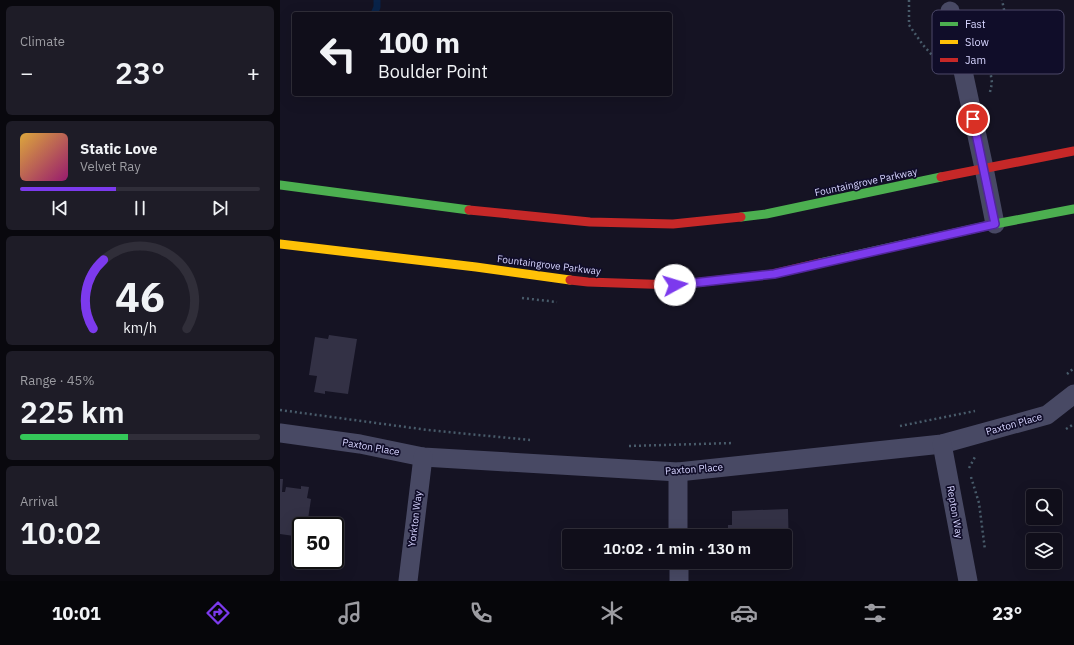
<!DOCTYPE html>
<html lang="en">
<head>
<meta charset="utf-8">
<style>
  body { margin:0; font-family:"IBM Plex Sans",sans-serif; background:#1e1c27; color:#f1f3f6; height:100vh; display:flex; flex-direction:column; font-size:15px; white-space:nowrap }
  * { box-sizing:border-box; margin:0 }
  p { font-size:13px; color:#9c9ca2 }
  .icon { flex:none; width:22px; height:22px; fill:none; stroke:currentColor; stroke-width:2; stroke-linecap:round; stroke-linejoin:round }
  .map { position:relative; flex:1; overflow:hidden }
  .side { display:flex; flex-direction:column; gap:6px; padding:6px; background:#09080e; width:280px }
  .side>* { flex:none }
  .hud { position:absolute; left:12px; top:12px; width:380px; height:84px; border-radius:4px; box-shadow:0 4px 16px #0002,0 0 0 1px #302e39; background:#100e1a; color:#f1f3f6; overflow:hidden }
  .fabs { position:absolute; left:746px; top:489px; display:grid; gap:8px }
  .fabs a { display:grid; place-items:center; width:36px; height:36px; border-radius:4px; background:#100e1a; box-shadow:0 4px 16px #0002,0 0 0 1px #302e39; font-size:20px }
  .speed { position:absolute; left:12px; top:517px; display:flex; gap:8px; font-size:20px; font-weight:700; text-align:center }
  .speed>* { display:grid; place-content:center; width:52px; height:52px; border-radius:50%; background:#100e1a; box-shadow:0 4px 16px #0002,0 0 0 1px #302e39; line-height:1 }
  .speed .limit { border:2px solid #111; border-radius:6px; background:#fff; color:#111 }
  .pin { position:absolute; display:grid; place-items:center; width:34px; height:34px; color:#fff; margin:-17px; border:2px solid #fff; border-radius:50%; box-shadow:0 1px 4px #0007 }
  .me { position:absolute; width:44px; margin:-22px; rotate:84deg; stroke-linejoin:round; filter:drop-shadow(0 0 3px #0008) }
  .turn { display:flex; align-items:center; gap:14px; height:84px; padding:0 20px; font-size:18px }
  .turn .icon { width:52px; height:52px; stroke-width:2.5 }
  .turn b { display:block; font-size:28px; line-height:34px }
  .big { font-size:30px; font-weight:600; line-height:1.1 }
  .side .tile { flex:1; display:flex; flex-direction:column; justify-content:center; gap:6px; min-width:0; padding:0 14px; border-radius:6px; background:#1e1c27 }
  .side .dial { align-items:center; gap:0 }
  .dial svg { height:104px; overflow:visible; fill:none; stroke:#302e39; stroke-width:7; stroke-linecap:round; text-anchor:middle }
  .dial text { fill:#f1f3f6; stroke:none }
  .song { display:flex; align-items:center; gap:12px }
  .cover { width:48px; height:48px; border-radius:6px; background:linear-gradient(135deg,hsl(40 70% 55%),hsl(320 70% 35%)) }
  .played { height:4px; border-radius:2px; background:linear-gradient(90deg,#7c3aed 40%,#302e39 40%) }
  .keys { display:flex; justify-content:space-around; direction:ltr }
  .heat { display:flex; justify-content:space-between; align-items:center; font-size:22px; direction:ltr }
  .charge { height:6px; border-radius:3px; background:linear-gradient(90deg,#34c759 45%,#302e39 0) }
  .trip { position:absolute; left:282px; top:529px; width:230px; height:40px; border-radius:4px; background:#100e1a; box-shadow:0 4px 16px #0002,0 0 0 1px #302e39; font-weight:600; line-height:40px; text-align:center }
  .tab-bar { display:flex; height:64px; justify-content:space-around; align-items:center; background:#06060a; color:#9c9ca2 }
  .tab-bar .icon { width:28px; height:28px }
  .tab-bar .selected { color:#7c3aed }
  .tab-bar b { font-size:18px; color:#f1f3f6 }
  main { display:flex; flex:1; min-height:0 }
  .map>svg:first-child { display:block }
  .lines { fill:none; stroke-linecap:round; stroke-linejoin:round }
  .stream { stroke:#092349; stroke-width:7 }
  .building { fill:#333145 }
  .path { stroke:#485b6a; stroke-width:2.5; stroke-dasharray:2 3; stroke-linecap:butt }
  .street { stroke:#484964; stroke-width:19 }
  .fast { stroke:#4caf50; stroke-width:9 }
  .slow { stroke:#ffc107; stroke-width:9 }
  .jam { stroke:#c62828; stroke-width:9 }
  .route-casing { stroke:#51269a; stroke-width:10 }
  .route { stroke:#7c3aed; stroke-width:7 }
  .labels { text-anchor:middle; dominant-baseline:central; stroke-width:3.5; stroke-linejoin:round; paint-order:stroke }
  .street-label { font-size:10px; fill:#d7d5ff; stroke:#100d29 }
  .key { fill:#100d29; stroke:#4c4969; stroke-width:1 }
  .key-label { font-size:11px; fill:#d7d5ff }
</style>
</head>
<body>
<main>
<section class="side">
<div class="tile"><p>Climate</p>
<div class="heat"><a>−</a><b class="big">23°</b><a>+</a></div>
</div>
<div class="tile">
<div class="song"><i class="cover"></i><div><b>Static Love</b><p>Velvet Ray</p></div></div>
<div class="played"></div>
<div class="keys"><svg class="icon" aria-label="previous" viewBox="0 0 24 24"><path d="M18 5L8 12l10 7zM5 5v14"/></svg><svg class="icon" aria-label="pause" viewBox="0 0 24 24"><path d="M8 5v14M16 5v14"/></svg><svg class="icon" aria-label="next" viewBox="0 0 24 24"><path d="M6 5l10 7-10 7zM19 5v14"/></svg></div>
</div>
<div class="tile dial"><svg viewBox="0 0 100 80">
<path d="M14 69A42 42 0 1 1 86 69"/>
<path d="M14 69A42 42 0 0 1 22 16" stroke="#7c3aed"/>
<text x="50" y="56" font-size="32" font-weight="700">46</text>
<text x="50" y="72" font-size="11">km/h</text>
</svg></div>
<div class="tile"><p>Range · 45%</p><b class="big">225 km</b><div class="charge"></div></div>
<div class="tile"><p>Arrival</p><b class="big">10:02</b></div>
</section>
<div class="map">
<svg width="794" height="581" viewBox="0 0 794 581">
  <rect width="100%" height="100%" fill="#151323"/>
  <g class="lines">
    <polyline class="stream" points="94,14 97,7 97,0"/>
  </g>
  <g class="building">
    <polygon points="49,335 77,339 68,394 45,391 45,394 34,392 37,376 29,375 35,337 48,339"/>
    <polygon points="0,479 3,479 2,492 5,492 6,487 21,489 21,486 29,487 27,498 31,499 27,526 21,526 21,537 0,534"/>
    <polygon points="508,509 509,556 505,556 505,536 453,536 453,534 448,534 448,525 452,525 452,511"/>
  </g>
  <g class="lines">
    <g class="path">
      <polyline points="629,0 629,25 643,45 659,63"/>
      <polyline points="710,92 712,83 709,62 725,14 722,0"/>
      <polyline points="242,298 277,302"/>
      <polyline points="787,374 794,368"/>
      <polyline points="0,410 148,430 250,440"/>
      <polyline points="620,426 695,411"/>
      <polyline points="786,429 794,424"/>
      <polyline points="349,446 454,443"/>
      <polyline points="689,468 695,457"/>
      <polyline points="691,477 699,503 705,550"/>
    </g>
    <g class="street">
      <polyline points="670,11 704,168 715,224"/>
      <polyline points="0,433 80,444 143,457 398,472 662,444 767,415 794,394"/>
      <polyline points="662,444 688,581"/>
      <polyline points="398,472 398,536"/>
      <polyline points="399,562 399,581"/>
      <polyline points="128,581 143,457"/>
    </g>
    <g class="fast">
      <polyline points="0,185 189,210"/>
      <polyline points="461,217 486,214 661,177"/>
      <polyline points="540,263 715,224 794,209"/>
    </g>
    <polyline class="slow" points="0,244 196,267 290,280"/>
    <g class="jam">
      <polyline points="661,177 794,151"/>
      <polyline points="189,210 310,222 393,224 461,217"/>
      <polyline points="290,280 308,282 395,285 493,274 540,263"/>
    </g>
  </g>
  <g class="lines">
    <defs>
      <polyline id="route" points="395,285 494,274 715,224 693,119"/>
    </defs>
    <use href="#route" class="route-casing"/>
    <use href="#route" class="route"/>
  </g>
  <g class="labels">
    <g class="street-label">
      <text transform="translate(586 182) rotate(-12)">Fountaingrove Parkway</text>
      <text transform="translate(269 265) rotate(7)">Fountaingrove Parkway</text>
      <text transform="translate(734 424) rotate(-16)">Paxton Place</text>
      <text transform="translate(91 447) rotate(10)">Paxton Place</text>
      <text transform="translate(414 469) rotate(-4)">Paxton Place</text>
      <text transform="translate(675 512) rotate(80)">Repton Way</text>
      <text transform="translate(135 519) rotate(-83)">Yorkton Way</text>
    </g>
  </g>
  <rect x="652" y="10" width="132" height="64" rx="6" class="key"/>
  <rect x="660" y="22" width="18" height="4" fill="#4caf50"/>
  <rect x="660" y="40" width="18" height="4" fill="#ffc107"/>
  <rect x="660" y="58" width="18" height="4" fill="#c62828"/>
  <g class="key-label">
    <text x="685" y="28">Fast</text>
    <text x="685" y="46">Slow</text>
    <text x="685" y="64">Jam</text>
  </g>
</svg>
<div class="fabs">
<a><svg class="icon" aria-label="search" viewBox="0 0 24 24"><circle cx="10" cy="10" r="6"/><path d="M15 15l6 6"/></svg></a>
<a><svg class="icon" aria-label="layers" viewBox="0 0 24 24"><path d="M12 4l9 5-9 5-9-5zM3 14l9 5 9-5"/></svg></a>
</div>
<div class="speed"><div class="limit">50</div></div>
<div class="pin" style="left:693px;top:119px;background:#d93025"><svg class="icon" aria-label="arrive" viewBox="0 0 24 24"><path d="M6 21V4h12l-3 4 3 4H6"/></svg></div>
<svg class="me" style="left:395px;top:285px" viewBox="-20 -20 40 40"><circle r="19" fill="#fff"/><path d="M0-13L10 11 0 6-10 11z" fill="#7c3aed"/></svg>
<div class="trip">10:02 · 1 min · 130 m</div>
<div class="hud">
<div class="turn"><svg class="icon" aria-label="left" viewBox="0 0 24 24"><path d="M17 20v-9H6M10 6l-5 5 5 5"/></svg><div><b>100 m</b>Boulder Point</div></div>
</div>
</div>
</main>
<nav class="tab-bar">
<b>10:01</b>
<svg class="icon selected" aria-label="directions" viewBox="0 0 24 24"><path d="M12 3l9 9-9 9-9-9zM9 14v-3h6M13 9l2 2-2 2"/></svg>
<svg class="icon" aria-label="music" viewBox="0 0 24 24"><path d="M9 18V5l10-2v13"/><circle cx="6" cy="18" r="3"/><circle cx="16" cy="16" r="3"/></svg>
<svg class="icon" aria-label="phone" viewBox="0 0 24 24"><path d="M5 4h4l2 5-3 2q2 4 5 5l2-3 5 2v4C11 20 4 13 5 4z"/></svg>
<svg class="icon" aria-label="climate" viewBox="0 0 24 24"><path d="M12 3v18M4 7l16 10M4 17L20 7"/></svg>
<svg class="icon" aria-label="car" viewBox="0 0 24 24"><path d="M5 17H2v-5l4-1 3-4h7l3 4 3 1v5h-3M9 17h6M6 11h13"/><circle cx="7" cy="17" r="2"/><circle cx="17" cy="17" r="2"/></svg>
<svg class="icon" aria-label="filters" viewBox="0 0 24 24"><path d="M4 7h16M4 17h16"/><circle cx="9" cy="7" r="2"/><circle cx="15" cy="17" r="2"/></svg>
<b>23°</b>
</nav>
</body>
</html>
